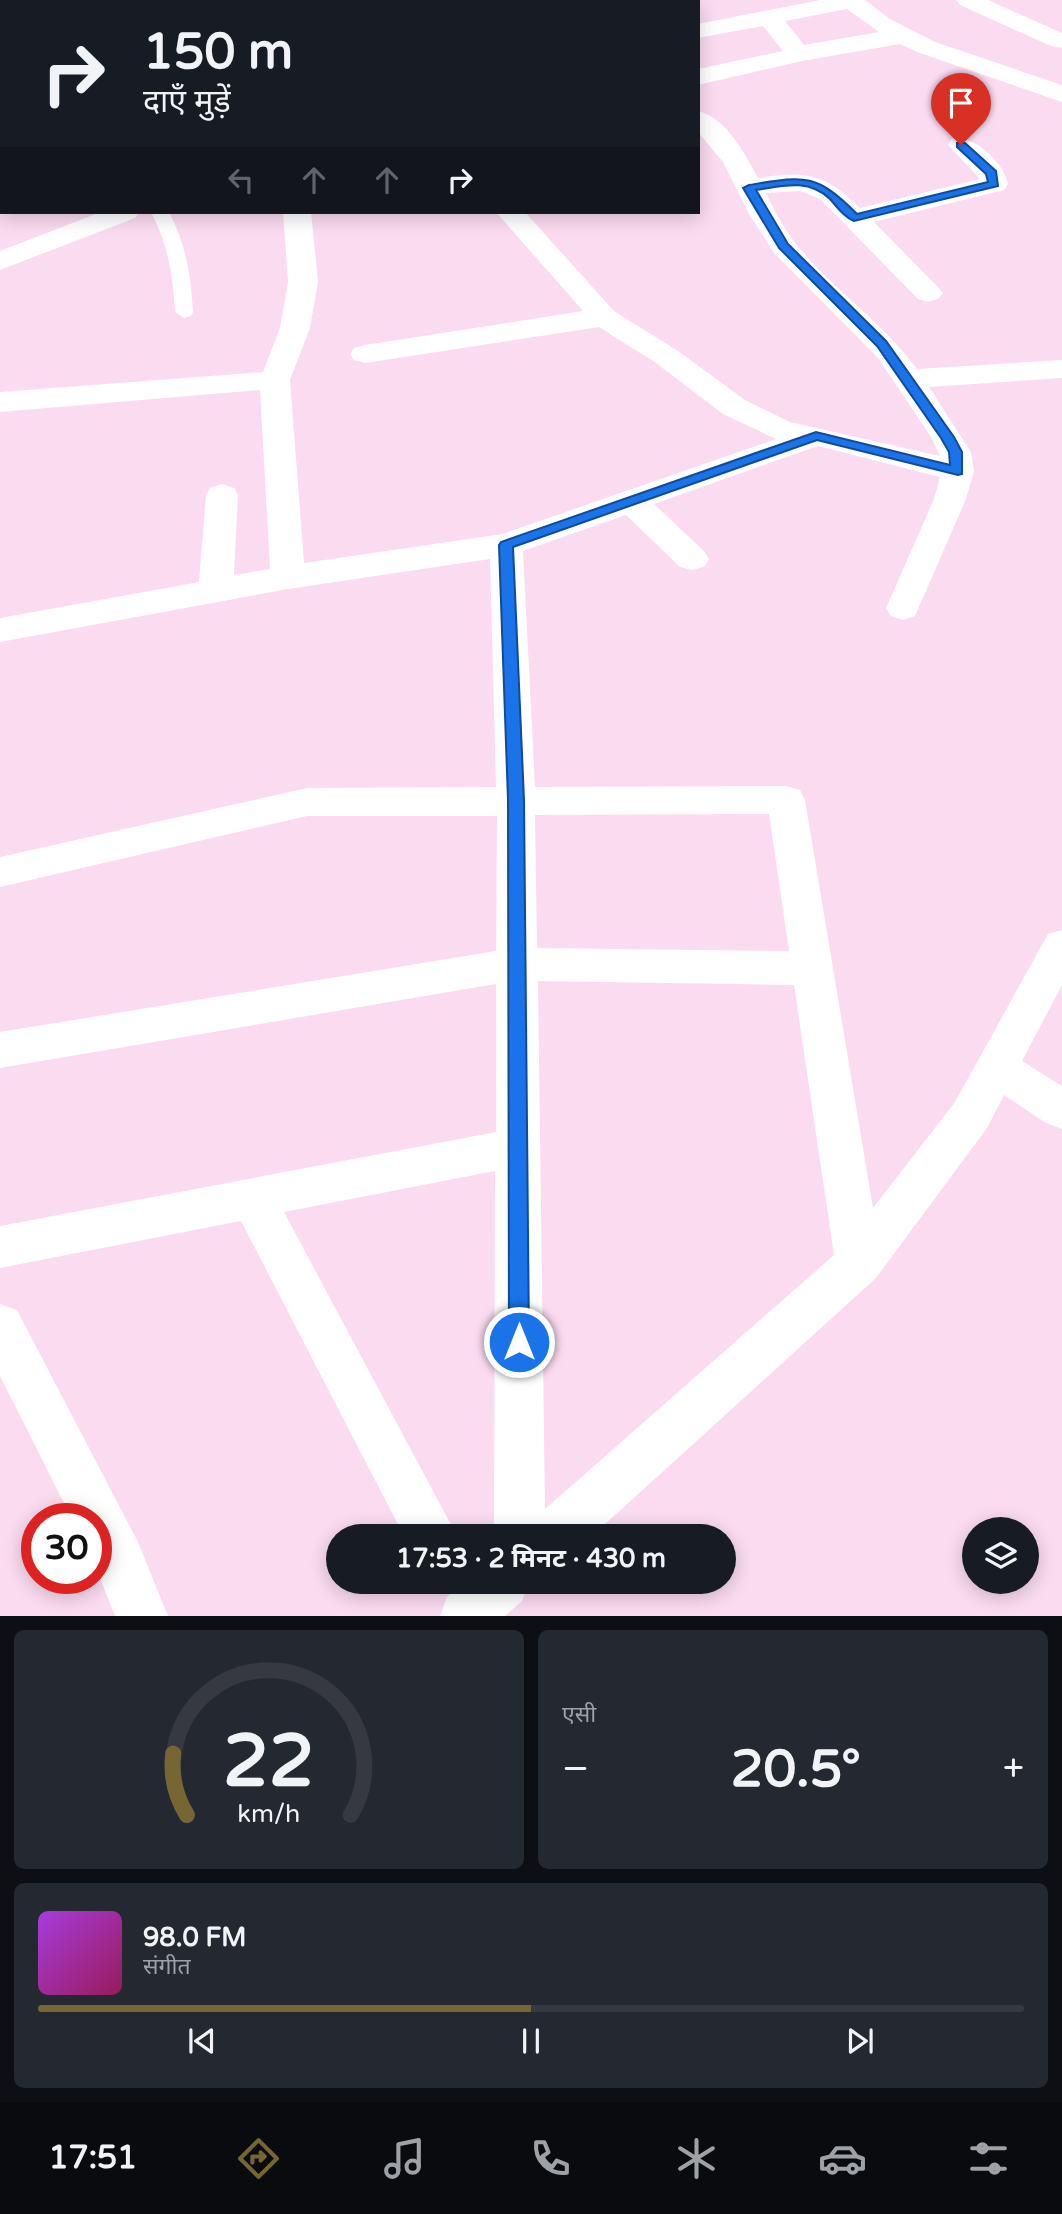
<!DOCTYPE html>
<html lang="hi">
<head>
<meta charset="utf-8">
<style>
  body { margin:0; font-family:"Varela Round","Noto Sans Devanagari",sans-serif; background:#242831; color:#f1f3f6; height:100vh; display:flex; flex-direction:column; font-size:26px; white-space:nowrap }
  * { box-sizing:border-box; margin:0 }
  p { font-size:23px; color:#9ea1a6 }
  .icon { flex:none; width:38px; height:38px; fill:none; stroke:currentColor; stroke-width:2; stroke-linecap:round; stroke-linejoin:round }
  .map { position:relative; height:1616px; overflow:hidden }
  .panel { display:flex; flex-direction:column; gap:14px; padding:14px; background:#0d0f14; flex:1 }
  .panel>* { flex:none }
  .top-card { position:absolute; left:0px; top:0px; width:700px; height:214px; box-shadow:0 4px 18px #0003; background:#171b24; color:#f1f3f6; overflow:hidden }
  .fabs { position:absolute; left:962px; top:1517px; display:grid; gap:14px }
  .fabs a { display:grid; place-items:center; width:77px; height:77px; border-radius:50%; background:#171b24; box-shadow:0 4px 18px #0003; font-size:35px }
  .speed { position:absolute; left:21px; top:1503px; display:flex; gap:14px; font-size:35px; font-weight:700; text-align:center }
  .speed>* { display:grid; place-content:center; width:91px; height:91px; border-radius:50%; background:#171b24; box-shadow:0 4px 18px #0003; line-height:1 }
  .speed .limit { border:10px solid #d22; background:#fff; color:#111 }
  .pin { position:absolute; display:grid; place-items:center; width:60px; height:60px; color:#fff; margin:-72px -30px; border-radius:50% 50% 50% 0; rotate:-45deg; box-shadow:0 0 7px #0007 }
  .pin .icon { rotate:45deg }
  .me { position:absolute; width:77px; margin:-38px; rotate:0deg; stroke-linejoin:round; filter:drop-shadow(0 0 5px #0008) }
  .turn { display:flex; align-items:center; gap:24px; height:147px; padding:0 28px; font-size:32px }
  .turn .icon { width:91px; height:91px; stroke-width:2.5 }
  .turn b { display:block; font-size:49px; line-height:60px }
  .lanes { display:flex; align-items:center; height:66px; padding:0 28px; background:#0003; justify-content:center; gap:35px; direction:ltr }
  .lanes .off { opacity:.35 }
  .big { font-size:52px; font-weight:700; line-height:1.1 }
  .panel .card { flex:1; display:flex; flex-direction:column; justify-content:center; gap:10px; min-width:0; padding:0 24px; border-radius:10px; background:#242831 }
  .panel .dial { align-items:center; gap:0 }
  .dial svg { height:182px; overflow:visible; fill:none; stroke:#363941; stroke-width:7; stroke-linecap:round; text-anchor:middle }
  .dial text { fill:#f1f3f6; stroke:none }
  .song { display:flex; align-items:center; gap:21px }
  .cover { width:84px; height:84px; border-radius:10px; background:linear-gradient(135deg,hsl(280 70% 55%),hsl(330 70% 35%)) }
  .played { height:7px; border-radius:4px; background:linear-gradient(90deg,#766634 50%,#363941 50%) }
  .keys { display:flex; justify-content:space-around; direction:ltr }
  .heat { display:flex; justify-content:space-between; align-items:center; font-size:38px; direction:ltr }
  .panel .tiles { flex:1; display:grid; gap:14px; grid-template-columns:1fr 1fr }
  .card:last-child { grid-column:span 2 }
  .trip { position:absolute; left:326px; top:1524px; width:410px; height:70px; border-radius:35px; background:#171b24; box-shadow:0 4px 18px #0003; font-weight:700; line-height:70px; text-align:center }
  .tab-bar { display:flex; height:112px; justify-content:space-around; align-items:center; background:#090b0e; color:#9ea1a6 }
  .tab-bar .icon { width:49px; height:49px }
  .tab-bar .on { color:#766634 }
  .tab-bar b { font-size:32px; color:#f1f3f6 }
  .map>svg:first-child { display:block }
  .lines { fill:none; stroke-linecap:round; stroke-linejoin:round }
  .service { fill:#fff; fill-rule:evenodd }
  .minor { fill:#fff; fill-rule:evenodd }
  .route { fill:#1a73e8; stroke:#114b97; stroke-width:2 }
</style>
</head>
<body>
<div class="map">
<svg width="1062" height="1616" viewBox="0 0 1062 1616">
  <rect width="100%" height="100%" fill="#fadbf0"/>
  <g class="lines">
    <path class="service" d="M151,212h18c17,32 22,64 24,100l-2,4 -7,2 -9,-6c-2,-36 -7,-68 -24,-100z"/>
    <g class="minor">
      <polygon points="366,0 397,0 365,2"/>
      <polygon points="441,0 465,0 466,2 442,2"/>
      <path d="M820,0h45l25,19 45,23 127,43v17l-145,-50 -17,-8 -98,17 -104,24v-16l85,-18 -20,-25 -65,12v-14zM847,9l32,23 -75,13 -19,-24z"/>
      <polygon points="956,0 988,0 1062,33 1062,48 1051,46 960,5"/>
      <rect x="0" y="9" width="2" height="15"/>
      <path d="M698,111c29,7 47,43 60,67 48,-8 68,-4 102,30l120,-29 -32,-34 4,-6c22,-5 52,23 56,45l-4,6 -130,32 64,65 5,6 -5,6 -10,3 -10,-3 -98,-100 -20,-8 -34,2c8,16 16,33 27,47 37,48 88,80 124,129l145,-9v18l-133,9 42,65 3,19 -8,28 -51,117 -12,4 -12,-4 -5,-8 48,-109 6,-22 -122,-31 -164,58 50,47 5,8 -5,8 -12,3 -12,-3 -54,-52 -103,36 12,236 251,-1 14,4 5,10 68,408 82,-106 93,-168 14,-4v55l-40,76 40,25v43l-16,-6 -42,-28 -17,33 -111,150 -284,258h-98l1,-365 -211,41 173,324h-53l-163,-315 -241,47v-42l496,-94v-148l-496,84v-36l496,-81 1,-135h-190l-307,71v-30l307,-69 189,-1 -6,-228 -202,30 -288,53v-24l199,-36 7,-87 4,-7 12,-4 12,4 4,7 -4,80 36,-6 -10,-179 -260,22v-20l263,-20 17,-44 8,-46 -5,-70h28l7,70 -8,46 -20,52 14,183 198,-29 274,-95 -53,-25 -67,-51 -57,-36 -234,36 -11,-3 -4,-6 4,-6 11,-3 218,-34 -87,-99h29l89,99 64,40 67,49 45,22 150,34 -9,-19 -53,-79 -104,-105 -25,-39 -26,-52 -25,-30zM769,814l20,137 -252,-3 -2,-133zM538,981l256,4 40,270 -289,254z"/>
      <rect x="0" y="156" width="2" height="16"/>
      <polygon points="101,212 139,212 135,218 0,270 0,251"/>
      <polygon points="0,1304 17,1310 138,1542 168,1616 115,1616 96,1568 96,1519 72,1519 0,1376"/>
      <polygon points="464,1582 529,1582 522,1601 505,1616 440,1616 447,1597"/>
    </g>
  </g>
  <path class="route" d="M957,143h8l31,28 2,15 -144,35c-10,-4 -17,-14 -24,-22 -22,-21 -48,-13 -74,-9l32,54 98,97 68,96 8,15v22l-4,1 -141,-35 -304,107 11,253 5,542 -3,7 -7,2 -7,-2 -3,-7 -1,-542 -9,-255 2,-3 315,-110 134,33 -1,-13 -8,-14 -64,-92 -98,-98 -36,-60 6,-3c55,-9 66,-13 108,29l131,-32 -2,-8 -29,-27z"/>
</svg>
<div class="fabs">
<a><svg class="icon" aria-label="layers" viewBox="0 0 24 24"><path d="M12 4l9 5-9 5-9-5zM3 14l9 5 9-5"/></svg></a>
</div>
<div class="speed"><div class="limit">30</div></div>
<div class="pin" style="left:961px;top:145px;background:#d93025"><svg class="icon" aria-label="arrive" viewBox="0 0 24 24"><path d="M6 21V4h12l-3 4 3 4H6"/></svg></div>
<svg class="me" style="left:519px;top:1342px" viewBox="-20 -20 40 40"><circle r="17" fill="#1a73e8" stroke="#fff" stroke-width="3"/><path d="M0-11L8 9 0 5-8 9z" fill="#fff"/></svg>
<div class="trip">17:53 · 2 मिनट · 430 m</div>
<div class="top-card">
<div class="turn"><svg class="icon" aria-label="right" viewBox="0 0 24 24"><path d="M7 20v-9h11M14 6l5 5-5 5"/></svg><div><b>150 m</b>दाएँ मुड़ें</div></div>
<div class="lanes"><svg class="icon off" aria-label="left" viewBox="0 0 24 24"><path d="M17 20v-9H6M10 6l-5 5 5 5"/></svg><svg class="icon off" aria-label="ahead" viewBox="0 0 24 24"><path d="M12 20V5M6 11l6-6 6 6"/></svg><svg class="icon off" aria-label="ahead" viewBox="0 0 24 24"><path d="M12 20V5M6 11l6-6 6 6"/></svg><svg class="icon" aria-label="right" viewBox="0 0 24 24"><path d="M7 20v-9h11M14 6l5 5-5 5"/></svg></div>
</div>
</div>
<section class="panel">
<div class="tiles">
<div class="card dial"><svg viewBox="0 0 100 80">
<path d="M14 69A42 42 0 1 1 86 69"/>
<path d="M14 69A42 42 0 0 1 8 42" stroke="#766634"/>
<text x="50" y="56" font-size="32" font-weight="700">22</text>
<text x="50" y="72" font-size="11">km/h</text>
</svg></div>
<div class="card"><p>एसी</p>
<div class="heat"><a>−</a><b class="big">20.5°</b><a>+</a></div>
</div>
<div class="card">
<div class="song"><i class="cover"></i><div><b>98.0 FM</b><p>संगीत</p></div></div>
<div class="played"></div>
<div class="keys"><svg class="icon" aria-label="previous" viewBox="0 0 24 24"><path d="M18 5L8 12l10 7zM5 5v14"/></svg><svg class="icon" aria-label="pause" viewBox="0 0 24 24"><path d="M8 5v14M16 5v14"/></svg><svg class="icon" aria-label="next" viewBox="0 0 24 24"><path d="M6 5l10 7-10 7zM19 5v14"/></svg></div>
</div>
</div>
</section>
<nav class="tab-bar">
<b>17:51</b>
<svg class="icon on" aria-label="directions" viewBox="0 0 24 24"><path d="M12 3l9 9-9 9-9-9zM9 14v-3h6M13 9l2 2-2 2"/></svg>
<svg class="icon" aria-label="music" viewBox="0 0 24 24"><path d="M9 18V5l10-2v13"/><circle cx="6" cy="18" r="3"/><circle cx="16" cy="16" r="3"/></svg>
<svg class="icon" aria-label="phone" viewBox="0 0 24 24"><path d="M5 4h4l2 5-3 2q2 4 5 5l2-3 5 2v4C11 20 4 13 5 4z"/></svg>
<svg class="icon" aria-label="climate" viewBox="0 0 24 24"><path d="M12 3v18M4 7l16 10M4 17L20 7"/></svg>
<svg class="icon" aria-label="car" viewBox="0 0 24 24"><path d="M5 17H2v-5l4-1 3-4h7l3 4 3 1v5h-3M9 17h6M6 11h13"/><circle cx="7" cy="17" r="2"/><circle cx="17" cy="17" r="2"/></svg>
<svg class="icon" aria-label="filters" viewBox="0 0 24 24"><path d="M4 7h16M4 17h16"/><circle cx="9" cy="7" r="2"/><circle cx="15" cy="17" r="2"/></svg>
</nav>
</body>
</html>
